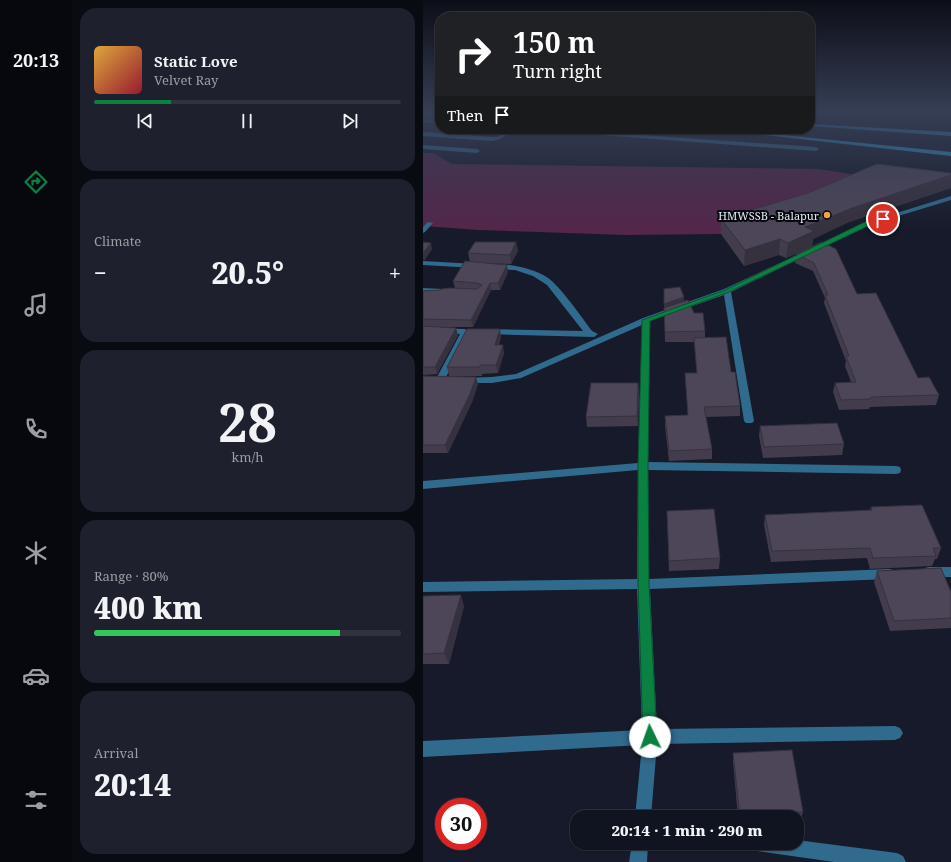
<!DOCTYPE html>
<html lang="en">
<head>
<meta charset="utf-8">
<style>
  body { margin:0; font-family:"Noto Serif",serif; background:#1e212d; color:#f1f3f6; height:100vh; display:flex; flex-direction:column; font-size:15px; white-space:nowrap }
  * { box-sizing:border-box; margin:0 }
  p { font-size:13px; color:#9c9ea5 }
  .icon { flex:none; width:22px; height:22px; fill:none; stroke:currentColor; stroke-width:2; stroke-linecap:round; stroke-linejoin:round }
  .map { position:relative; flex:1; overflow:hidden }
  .drawer { display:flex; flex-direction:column; gap:8px; padding:8px; background:#090b12; width:351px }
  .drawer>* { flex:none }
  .top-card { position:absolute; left:12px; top:12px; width:380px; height:122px; border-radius:16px; box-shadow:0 1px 3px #0004,0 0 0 1px #30333e; background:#202124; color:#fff; overflow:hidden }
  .speed { position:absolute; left:12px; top:798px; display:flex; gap:8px; font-size:20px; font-weight:700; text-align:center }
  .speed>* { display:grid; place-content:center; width:52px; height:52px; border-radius:50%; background:#101420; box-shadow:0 1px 3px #0004,0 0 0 1px #30333e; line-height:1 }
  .speed .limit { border:6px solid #d22; background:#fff; color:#111 }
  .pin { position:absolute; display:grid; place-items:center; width:34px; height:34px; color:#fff; margin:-17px; border:2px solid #fff; border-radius:50%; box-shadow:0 1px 4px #0007 }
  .me { position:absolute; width:44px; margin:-22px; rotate:357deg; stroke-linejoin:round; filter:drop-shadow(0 0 3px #0008) }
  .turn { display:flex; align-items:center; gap:14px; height:84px; padding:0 12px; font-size:18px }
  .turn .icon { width:52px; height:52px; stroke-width:2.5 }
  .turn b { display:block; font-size:28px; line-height:34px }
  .then { display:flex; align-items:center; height:38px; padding:0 12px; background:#0003; gap:8px; font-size:15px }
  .big { font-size:30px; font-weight:800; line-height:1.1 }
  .drawer .card { flex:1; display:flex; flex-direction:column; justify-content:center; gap:6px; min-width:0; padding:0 14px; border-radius:16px; background:#1e212d }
  .drawer .dial { align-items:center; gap:0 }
  .dial b { font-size:52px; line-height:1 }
  .song { display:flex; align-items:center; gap:12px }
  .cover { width:48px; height:48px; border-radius:6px; background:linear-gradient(135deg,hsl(40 70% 55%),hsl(350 70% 35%)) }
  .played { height:4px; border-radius:2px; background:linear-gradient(90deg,#0b8043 25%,#30333e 25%) }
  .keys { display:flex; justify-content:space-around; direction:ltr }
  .heat { display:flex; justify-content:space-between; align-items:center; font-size:22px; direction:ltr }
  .charge { height:6px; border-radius:3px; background:linear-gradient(90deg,#34c759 80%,#30333e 0) }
  .trip { position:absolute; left:147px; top:810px; width:234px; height:40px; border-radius:16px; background:#101420; box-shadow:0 1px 3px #0004,0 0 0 1px #30333e; font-weight:800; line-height:40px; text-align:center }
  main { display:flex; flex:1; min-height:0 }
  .tab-bar { display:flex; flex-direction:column; width:72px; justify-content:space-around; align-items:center; background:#06080d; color:#9c9ea5 }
  .tab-bar .icon { width:28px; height:28px }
  .tab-bar .selected { color:#0b8043 }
  .tab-bar b { font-size:18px; color:#f1f3f6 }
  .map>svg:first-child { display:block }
  .green { fill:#53264a }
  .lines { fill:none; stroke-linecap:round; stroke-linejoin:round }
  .minor { fill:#306a8d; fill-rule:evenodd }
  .secondary { fill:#3196d0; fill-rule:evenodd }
  .wall { fill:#423c4c }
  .shaded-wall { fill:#36313e }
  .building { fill:#4d4658; stroke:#36313e }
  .route { fill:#0b8043; stroke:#07532c }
  .poi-dot { fill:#efa73d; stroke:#04060c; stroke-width:1.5 }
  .labels { text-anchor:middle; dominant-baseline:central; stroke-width:4; stroke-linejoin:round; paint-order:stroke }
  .far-poi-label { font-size:11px; fill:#e5e9f4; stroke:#04060c; text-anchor:end }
</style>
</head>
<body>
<main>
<nav class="tab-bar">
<b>20:13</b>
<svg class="icon selected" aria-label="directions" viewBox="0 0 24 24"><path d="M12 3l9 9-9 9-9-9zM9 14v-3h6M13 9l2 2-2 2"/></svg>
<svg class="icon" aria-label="music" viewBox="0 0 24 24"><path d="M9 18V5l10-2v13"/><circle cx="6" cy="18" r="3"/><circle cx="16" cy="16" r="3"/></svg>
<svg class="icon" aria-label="phone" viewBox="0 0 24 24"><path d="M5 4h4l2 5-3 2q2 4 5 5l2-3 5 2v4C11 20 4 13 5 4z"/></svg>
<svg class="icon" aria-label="climate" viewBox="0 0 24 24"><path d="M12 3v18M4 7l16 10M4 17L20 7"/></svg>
<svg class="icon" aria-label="car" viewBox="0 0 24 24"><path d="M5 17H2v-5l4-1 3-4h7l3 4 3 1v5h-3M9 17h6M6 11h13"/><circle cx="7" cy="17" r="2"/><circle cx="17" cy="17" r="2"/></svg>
<svg class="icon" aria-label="filters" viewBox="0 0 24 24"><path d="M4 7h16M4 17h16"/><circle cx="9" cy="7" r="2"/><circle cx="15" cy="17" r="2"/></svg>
</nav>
<section class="drawer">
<div class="card">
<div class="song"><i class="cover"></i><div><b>Static Love</b><p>Velvet Ray</p></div></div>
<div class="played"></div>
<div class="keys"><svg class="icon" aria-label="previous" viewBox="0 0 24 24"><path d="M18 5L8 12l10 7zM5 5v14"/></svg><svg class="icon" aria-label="pause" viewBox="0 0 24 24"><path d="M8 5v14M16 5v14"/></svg><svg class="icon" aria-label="next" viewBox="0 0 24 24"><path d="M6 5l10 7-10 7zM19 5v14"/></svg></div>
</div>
<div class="card"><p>Climate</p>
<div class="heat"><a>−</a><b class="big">20.5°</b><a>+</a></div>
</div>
<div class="card dial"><b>28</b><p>km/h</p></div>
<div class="card"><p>Range · 80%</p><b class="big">400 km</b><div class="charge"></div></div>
<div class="card"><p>Arrival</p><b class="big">20:14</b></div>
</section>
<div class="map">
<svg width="528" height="862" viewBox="0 0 528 862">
  <rect width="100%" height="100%" fill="#161a2a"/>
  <polygon class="green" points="0,153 10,153 29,164 396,169 452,178 383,208 298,234 202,235 55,230 0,226"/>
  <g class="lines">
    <g class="minor">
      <polygon points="0,120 17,121 17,123 0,122"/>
      <polygon points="87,129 92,129 77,139 69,141 0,136 0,132 69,137 74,137"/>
      <polygon points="109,129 132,129 393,147 396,149 393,151 111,130"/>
      <polygon points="0,145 54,149 57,151 54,153 0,149"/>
      <polygon points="528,196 528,200 449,224 308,292 331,421 329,423 323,423 321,421 301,295 227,321 225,462 473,466 477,467 478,470 477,473 473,474 225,470 226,579 466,569 470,570 472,574 470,578 466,579 227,589 234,729 472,726 477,728 480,733 477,738 472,740 234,744 228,817 212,817 219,745 0,757 0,741 219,730 214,589 0,592 0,582 214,579 215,470 0,489 0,481 215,463 219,325 98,378 69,383 42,383 39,382 37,380 39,378 69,377 93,374 220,318 301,289 445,222"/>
      <polygon points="5,222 10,223 2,232 0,233 0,227"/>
      <polygon points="0,261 53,264 57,266 53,268 0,265"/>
      <path d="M68,265c18,-3 50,5 62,17 15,15 27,33 39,49l6,3 -4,3 -109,-3 -1,-2 1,-2 3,-1 95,2 -36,-46 -14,-9 -18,-6 -21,-1 -4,-2z"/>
      <polygon points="0,288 20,289 24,291 20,293 0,292"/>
      <polygon points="0,328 42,329 46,332 21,381 18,382 13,379 37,334 0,332"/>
      <polygon points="506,567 528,567 528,577 506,577 502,576 500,572 502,568"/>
      <polygon points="374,840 474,853 480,856 483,862 411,862 334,851 328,849 326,843 374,843"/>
      <polygon points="209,843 225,843 224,862 206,862"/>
    </g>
    <g class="secondary">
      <polygon points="387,124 528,132 528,136 387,126"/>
      <polygon points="287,129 303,129 528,152 528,156"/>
    </g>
  </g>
  <g class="wall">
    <polygon points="0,110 17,111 17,116 10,119 0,119"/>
    <polygon points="528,173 528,188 426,222 390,239 389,247 363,258 356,255 321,266 298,234 298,219"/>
    <polygon points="93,242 95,251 88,264 58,263 85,272 77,290 68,290 50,327 4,327 35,335 14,374 0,375 0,291 18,290 32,288 30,281 47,262 45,253"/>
    <polygon points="399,242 434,294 495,378 516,395 513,405 447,407 446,409 416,410 410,392 412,383 428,382 422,366 423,361 401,303 402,298 390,271 372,263 373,254"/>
    <polygon points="241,289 261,297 261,301 271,313 282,331 282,337 308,372 317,406 317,416 283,417 289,449 289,459 246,461 242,426 242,416 265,415 262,373 274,373 271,342 242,342"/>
    <polygon points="78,337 76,345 81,353 75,373 59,374 59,376 26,376 24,367"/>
    <polygon points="0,376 55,384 49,402 25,453 0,453"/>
    <polygon points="215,383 216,393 215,426 164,427 163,417"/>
    <polygon points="337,426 421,444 419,455 340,458 336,436"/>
    <polygon points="448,507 518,548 514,559 512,559 509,566 447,569 444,558 348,562 341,525 342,515 447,511"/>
    <polygon points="244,511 297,558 296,569 246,571"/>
    <polygon points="454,571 528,592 528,628 467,631 451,582"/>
    <polygon points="0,596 41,606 26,664 0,664"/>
    <polygon points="310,753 380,812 377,821 374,821 374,817 315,817 310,762"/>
  </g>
  <g class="shaded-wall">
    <polygon points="17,112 17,116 10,119 9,116"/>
    <polygon points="528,175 528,188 426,222 390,239 389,247 363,258 365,243 382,227 429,208"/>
    <polygon points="357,239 356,255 321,266 322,250"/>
    <polygon points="93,242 95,251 88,264 87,255"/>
    <polygon points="8,243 9,249 2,260 0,260 0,253"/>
    <polygon points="84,265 85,272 77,290 75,283"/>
    <polygon points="67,283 68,290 50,327 48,320"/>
    <polygon points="261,297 261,302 241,309 241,304"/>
    <polygon points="33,328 35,335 14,374 12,367"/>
    <polygon points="77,329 78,337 73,353 72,345"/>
    <polygon points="80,345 81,353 75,373 73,365"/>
    <polygon points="53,377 55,384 49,402 25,453 22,445"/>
    <polygon points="215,383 216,393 215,426 214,416"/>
    <polygon points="38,595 41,606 26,664 21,653"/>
  </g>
  <g class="building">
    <polygon points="0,110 14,110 17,111 17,112 9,116 0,115"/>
    <polygon points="454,164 528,173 528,175 429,208 382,227 391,231 365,243 357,239 322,250 298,219 385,193"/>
    <polygon points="0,242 8,243 0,253"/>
    <polygon points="52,242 93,242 87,255 45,253"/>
    <polygon points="399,242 413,249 434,294 453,293 495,378 506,377 516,395 448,397 448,399 418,400 412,383 433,382 423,356 426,356 402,295 405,295 391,263 373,254"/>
    <polygon points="42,261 84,265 75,283 67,283 48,320 0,319 0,291 18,290 19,289 26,288 54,289 59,285 54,283 30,281"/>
    <polygon points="257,287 261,297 241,304 241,289"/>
    <polygon points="265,300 271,313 280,313 282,331 242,332 241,308"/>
    <polygon points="0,326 33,328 12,367 0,367"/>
    <polygon points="44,329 77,329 72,345 80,345 73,365 57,365 57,367 24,367"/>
    <polygon points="303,337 308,372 312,372 317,406 281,407 289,449 246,451 242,416 265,415 262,373 274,373 271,338"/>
    <polygon points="0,376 53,377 47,394 22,445 0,445"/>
    <polygon points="168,383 215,383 214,416 163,417"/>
    <polygon points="414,423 421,444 341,447 337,426"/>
    <polygon points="499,505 518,548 510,548 513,556 450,558 447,548 349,551 342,515 449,510 448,507"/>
    <polygon points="291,509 297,558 246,561 244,511"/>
    <polygon points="518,568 528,592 528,618 471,621 454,571"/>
    <polygon points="38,595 21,653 0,654 0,596"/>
    <polygon points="369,750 380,812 317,816 310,753"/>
  </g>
  <linearGradient id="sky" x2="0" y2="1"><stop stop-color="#0c0e17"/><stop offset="0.48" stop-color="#363e55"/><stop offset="1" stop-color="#363e55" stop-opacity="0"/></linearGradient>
  <rect width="528" height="231" fill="url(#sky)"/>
  <polygon class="route" points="460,217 463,219 462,220 449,224 306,292 227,321 225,466 226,584 234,737 232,741 227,743 222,741 220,737 215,584 215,466 219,320 302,290 444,221"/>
  <circle class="poi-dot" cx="404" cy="215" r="4"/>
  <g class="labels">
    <g class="far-poi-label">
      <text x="396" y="215">HMWSSB - Balapur</text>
    </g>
  </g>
</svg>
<div class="speed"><div class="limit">30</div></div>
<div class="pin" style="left:460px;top:219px;background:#d93025"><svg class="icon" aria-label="arrive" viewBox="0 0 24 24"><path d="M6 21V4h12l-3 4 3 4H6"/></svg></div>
<svg class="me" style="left:227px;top:737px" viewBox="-20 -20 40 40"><circle r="19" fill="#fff"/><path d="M0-13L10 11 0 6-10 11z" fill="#0b8043"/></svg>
<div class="trip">20:14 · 1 min · 290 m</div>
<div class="top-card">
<div class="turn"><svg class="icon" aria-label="right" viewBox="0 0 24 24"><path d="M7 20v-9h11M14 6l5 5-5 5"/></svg><div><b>150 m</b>Turn right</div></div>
<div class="then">Then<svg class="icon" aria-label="arrive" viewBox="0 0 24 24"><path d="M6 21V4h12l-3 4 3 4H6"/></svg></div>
</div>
</div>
</main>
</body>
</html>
